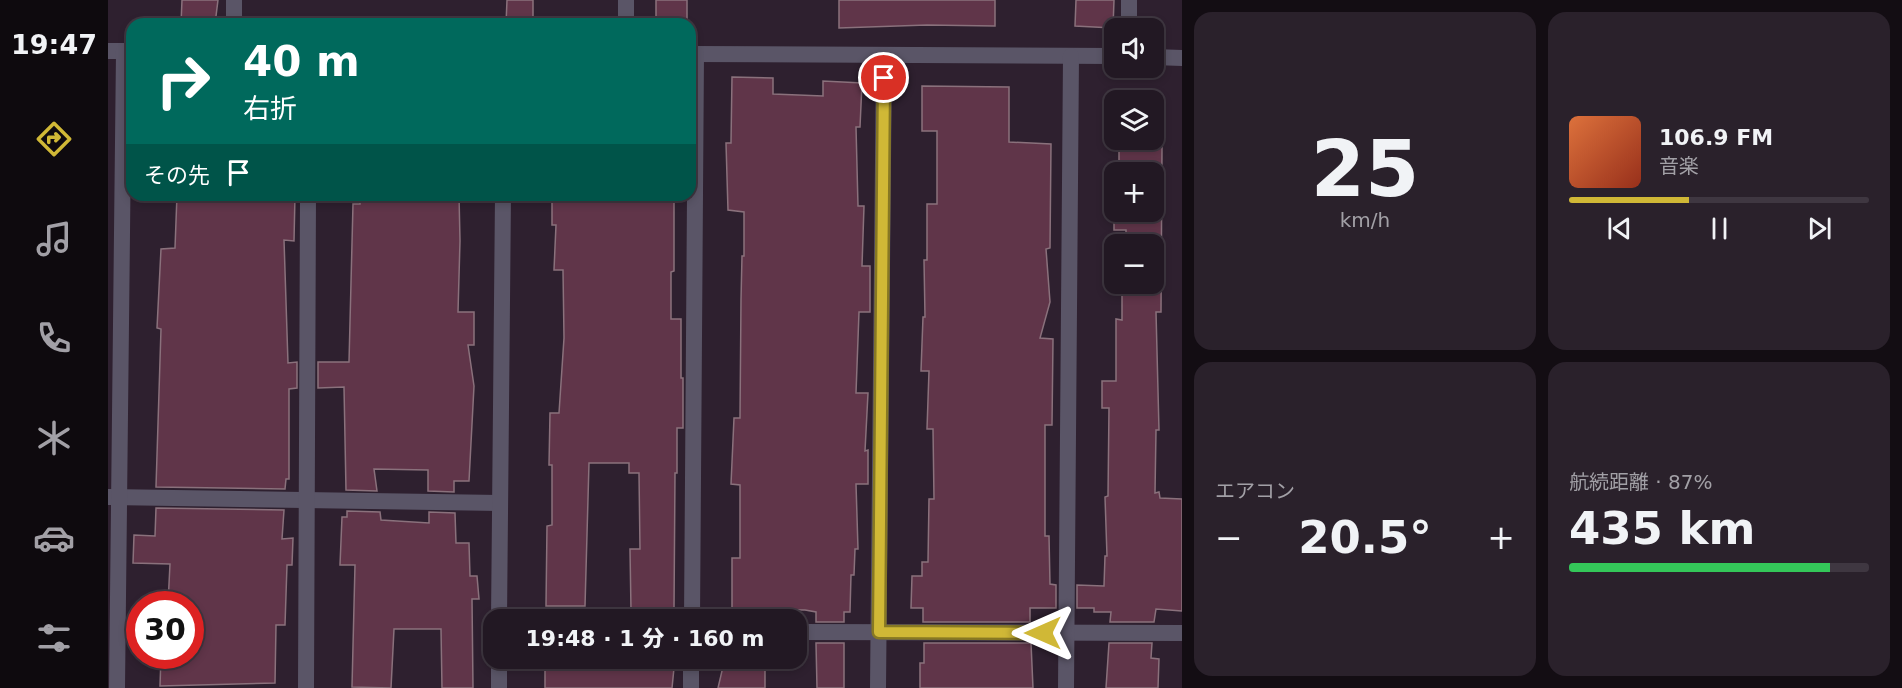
<!DOCTYPE html>
<html lang="ja">
<head>
<meta charset="utf-8">
<style>
  body { margin:0; font-family:"DejaVu Sans","Noto Sans JP",sans-serif; background:#2a212b; color:#f1f3f6; height:100vh; display:flex; flex-direction:column; font-size:22px; white-space:nowrap }
  * { box-sizing:border-box; margin:0 }
  p { font-size:20px; color:#a2a0a6 }
  .icon { flex:none; width:33px; height:33px; fill:none; stroke:currentColor; stroke-width:2; stroke-linecap:round; stroke-linejoin:round }
  .map { position:relative; flex:1; overflow:hidden }
  .side { display:flex; flex-direction:column; gap:12px; padding:12px; background:#130d13; width:720px }
  .side>* { flex:none }
  .banner { position:absolute; left:18px; top:18px; width:570px; height:183px; border-radius:18px; box-shadow:0 3px 9px #0003,0 0 0 2px #3f3741; background:#00695c; color:#fff; overflow:hidden }
  .controls { position:absolute; left:996px; top:18px; display:grid; gap:12px }
  .controls a { display:grid; place-items:center; width:60px; height:60px; border-radius:12px; background:#221823; box-shadow:0 3px 9px #0003,0 0 0 2px #3f3741; font-size:30px }
  .speed { position:absolute; left:18px; top:591px; display:flex; gap:12px; font-size:30px; font-weight:700; text-align:center }
  .speed>* { display:grid; place-content:center; width:78px; height:78px; border-radius:50%; background:#221823; box-shadow:0 3px 9px #0003,0 0 0 2px #3f3741; line-height:1 }
  .speed .limit { border:9px solid #d22; background:#fff; color:#111 }
  .pin { position:absolute; display:grid; place-items:center; width:51px; height:51px; color:#fff; margin:-26px; border:3px solid #fff; border-radius:50%; box-shadow:0 2px 6px #0007 }
  .me { position:absolute; width:66px; margin:-33px; rotate:270deg; stroke-linejoin:round; filter:drop-shadow(0 0 4px #0008) }
  .turn { display:flex; align-items:center; gap:21px; height:126px; padding:0 18px; font-size:27px }
  .turn .icon { width:78px; height:78px; stroke-width:2.5 }
  .turn b { display:block; font-size:42px; line-height:51px }
  .then { display:flex; align-items:center; height:57px; padding:0 18px; background:#0003; gap:12px; font-size:22px }
  .big { font-size:45px; font-weight:800; line-height:1.1 }
  .side .widget { flex:1; display:flex; flex-direction:column; justify-content:center; gap:9px; min-width:0; padding:0 21px; border-radius:18px; background:#2a212b }
  .side .dial { align-items:center; gap:0 }
  .dial b { font-size:78px; line-height:1 }
  .song { display:flex; align-items:center; gap:18px }
  .cover { width:72px; height:72px; border-radius:9px; background:linear-gradient(135deg,hsl(20 70% 55%),hsl(10 70% 35%)) }
  .played { height:6px; border-radius:3px; background:linear-gradient(90deg,#d0b836 40%,#3f3741 40%) }
  .keys { display:flex; justify-content:space-around; direction:ltr }
  .heat { display:flex; justify-content:space-between; align-items:center; font-size:33px; direction:ltr }
  .charge { height:9px; border-radius:4px; background:linear-gradient(90deg,#34c759 87%,#3f3741 0) }
  .side .tiles { flex:1; display:grid; gap:12px; grid-template-columns:repeat(2,1fr) }
  .trip { position:absolute; left:375px; top:609px; width:324px; height:60px; border-radius:18px; background:#221823; box-shadow:0 3px 9px #0003,0 0 0 2px #3f3741; font-weight:800; line-height:60px; text-align:center }
  main { display:flex; flex:1; min-height:0 }
  .tab-bar { display:flex; flex-direction:column; width:108px; justify-content:space-around; align-items:center; background:#0e0a0e; color:#a2a0a6 }
  .tab-bar .icon { width:42px; height:42px }
  .tab-bar .on { color:#d0b836 }
  .tab-bar b { font-size:27px; color:#f1f3f6 }
  .map>svg:first-child { display:block }
  .building { fill:#603549; stroke:#8a717c; stroke-width:1.5 }
  .lines { fill:none; stroke-linecap:round; stroke-linejoin:round }
  .minor { stroke:#5a5567; stroke-width:16 }
  .route-casing { stroke:#877823; stroke-width:15 }
  .route { stroke:#d0b836; stroke-width:10 }
</style>
</head>
<body>
<main>
<nav class="tab-bar">
<b>19:47</b>
<svg class="icon on" aria-label="directions" viewBox="0 0 24 24"><path d="M12 3l9 9-9 9-9-9zM9 14v-3h6M13 9l2 2-2 2"/></svg>
<svg class="icon" aria-label="music" viewBox="0 0 24 24"><path d="M9 18V5l10-2v13"/><circle cx="6" cy="18" r="3"/><circle cx="16" cy="16" r="3"/></svg>
<svg class="icon" aria-label="phone" viewBox="0 0 24 24"><path d="M5 4h4l2 5-3 2q2 4 5 5l2-3 5 2v4C11 20 4 13 5 4z"/></svg>
<svg class="icon" aria-label="climate" viewBox="0 0 24 24"><path d="M12 3v18M4 7l16 10M4 17L20 7"/></svg>
<svg class="icon" aria-label="car" viewBox="0 0 24 24"><path d="M5 17H2v-5l4-1 3-4h7l3 4 3 1v5h-3M9 17h6M6 11h13"/><circle cx="7" cy="17" r="2"/><circle cx="17" cy="17" r="2"/></svg>
<svg class="icon" aria-label="filters" viewBox="0 0 24 24"><path d="M4 7h16M4 17h16"/><circle cx="9" cy="7" r="2"/><circle cx="15" cy="17" r="2"/></svg>
</nav>
<div class="map">
<svg width="1074" height="688" viewBox="0 0 1074 688">
  <rect width="100%" height="100%" fill="#2e202f"/>
  <g class="building">
    <polygon points="74,0 110,0 107,24 73,24"/>
    <polygon points="399,0 425,0 425,24 398,24"/>
    <rect x="548" y="0" width="31" height="24"/>
    <polygon points="731,0 887,0 887,26 819,25 731,28"/>
    <polygon points="968,0 1006,0 1005,28 967,26"/>
    <polygon points="624,77 665,78 665,94 715,96 715,81 754,83 752,127 748,127 750,206 756,206 754,266 762,266 762,312 751,312 748,393 760,393 757,451 760,450 760,484 748,484 750,549 747,549 746,575 743,575 742,612 736,612 736,622 708,622 708,612 697,610 624,609 624,558 632,558 632,485 623,484 626,418 632,418 633,300 634,256 636,256 636,212 620,210 618,143 623,143"/>
    <polygon points="814,86 901,87 901,142 943,144 942,248 938,249 942,302 932,338 945,339 944,425 937,425 937,536 941,536 942,584 948,585 948,608 922,608 922,622 815,622 815,608 803,608 804,576 814,576 814,562 820,562 821,499 826,499 825,429 819,429 821,371 813,371 815,317 817,317 816,260 819,260 819,204 829,204 829,131 814,131"/>
    <polygon points="1011,146 1054,147 1053,312 1048,312 1051,430 1048,430 1047,493 1051,492 1052,498 1074,499 1074,611 1048,609 1046,622 1002,622 1003,612 986,612 986,608 969,608 969,585 996,586 997,556 999,556 997,497 1000,496 1001,408 994,408 994,381 1008,381 1008,319 1014,320 1014,284 1046,284 1046,244 1018,244 1018,230 1006,230 1006,205 1006,212 1046,212 1046,172 1011,172"/>
    <polygon points="69,195 187,195 186,241 176,240 180,363 189,362 189,388 181,389 181,479 178,479 177,489 48,487 53,329 49,328 53,249 67,248"/>
    <polygon points="252,195 351,195 352,241 350,312 366,312 366,345 360,345 366,386 361,481 346,481 346,492 320,491 320,470 266,469 269,491 238,490 236,387 210,388 210,362 241,362 245,204 252,204"/>
    <polygon points="528,195 566,195 566,271 563,272 563,319 573,319 573,378 575,378 575,428 569,428 569,473 567,473 566,609 523,610 522,549 532,549 531,473 521,473 521,463 481,463 477,606 438,606 439,526 444,525 444,465 441,465 442,413 451,413 456,338 455,270 446,270 448,225 444,225 444,198 528,198"/>
    <polygon points="48,508 176,510 174,539 185,538 184,565 179,565 177,625 168,625 167,683 52,686 53,656 82,656 82,604 60,604 62,564 25,563 26,535 47,536"/>
    <polygon points="239,511 272,512 273,520 321,523 321,512 347,513 348,543 361,543 362,576 369,576 371,599 364,599 365,688 334,688 333,629 286,629 283,688 244,687 247,565 232,565 234,517 239,517"/>
    <polygon points="708,643 736,643 736,688 709,688"/>
    <polygon points="816,643 923,643 925,688 812,688 812,663 816,663"/>
    <polygon points="1001,643 1044,643 1043,658 1051,659 1050,688 998,688"/>
    <polygon points="437,658 567,658 564,688 437,688"/>
    <polygon points="617,658 657,658 657,688 610,688"/>
  </g>
  <g class="lines">
    <g class="minor">
      <polyline points="518,0 518,24"/>
      <polyline points="1021,0 1021,28"/>
      <polyline points="126,24 126,0"/>
      <polyline points="0,51 24,51"/>
      <polyline points="582,54 1006,56"/>
      <polyline points="1046,57 1074,58"/>
      <polyline points="1,497 392,503"/>
      <polyline points="391,620 395,195"/>
      <polyline points="584,620 588,54"/>
      <polyline points="688,632 1074,633"/>
      <polyline points="9,688 16,51"/>
      <polyline points="198,688 200,195"/>
      <polyline points="391,688 391,658"/>
      <polyline points="583,688 583,658"/>
      <polyline points="770,688 776,55"/>
      <polyline points="958,688 963,56"/>
    </g>
  </g>
  <g class="lines">
    <defs>
      <polyline id="route" points="776,78 771,632 935,633"/>
    </defs>
    <use href="#route" class="route-casing"/>
    <use href="#route" class="route"/>
  </g>
</svg>
<div class="controls">
<a><svg class="icon" aria-label="sound" viewBox="0 0 24 24"><path d="M4 9h4l5-4v14l-5-4H4zM17 9q2 3 0 6"/></svg></a>
<a><svg class="icon" aria-label="layers" viewBox="0 0 24 24"><path d="M12 4l9 5-9 5-9-5zM3 14l9 5 9-5"/></svg></a>
<a>+</a>
<a>−</a>
</div>
<div class="speed"><div class="limit">30</div></div>
<div class="pin" style="left:776px;top:78px;background:#d93025"><svg class="icon" aria-label="arrive" viewBox="0 0 24 24"><path d="M6 21V4h12l-3 4 3 4H6"/></svg></div>
<svg class="me" style="left:935px;top:633px" viewBox="-20 -20 40 40"><path d="M0-17L14 15 0 8-14 15z" fill="#d0b836" stroke="#fff" stroke-width="4"/></svg>
<div class="trip">19:48 · 1 分 · 160 m</div>
<div class="banner">
<div class="turn"><svg class="icon" aria-label="right" viewBox="0 0 24 24"><path d="M7 20v-9h11M14 6l5 5-5 5"/></svg><div><b>40 m</b>右折</div></div>
<div class="then">その先<svg class="icon" aria-label="arrive" viewBox="0 0 24 24"><path d="M6 21V4h12l-3 4 3 4H6"/></svg></div>
</div>
</div>
<section class="side">
<div class="tiles">
<div class="widget dial"><b>25</b><p>km/h</p></div>
<div class="widget">
<div class="song"><i class="cover"></i><div><b>106.9 FM</b><p>音楽</p></div></div>
<div class="played"></div>
<div class="keys"><svg class="icon" aria-label="previous" viewBox="0 0 24 24"><path d="M18 5L8 12l10 7zM5 5v14"/></svg><svg class="icon" aria-label="pause" viewBox="0 0 24 24"><path d="M8 5v14M16 5v14"/></svg><svg class="icon" aria-label="next" viewBox="0 0 24 24"><path d="M6 5l10 7-10 7zM19 5v14"/></svg></div>
</div>
<div class="widget"><p>エアコン</p>
<div class="heat"><a>−</a><b class="big">20.5°</b><a>+</a></div>
</div>
<div class="widget"><p>航続距離 · 87%</p><b class="big">435 km</b><div class="charge"></div></div>
</div>
</section>
</main>
</body>
</html>
